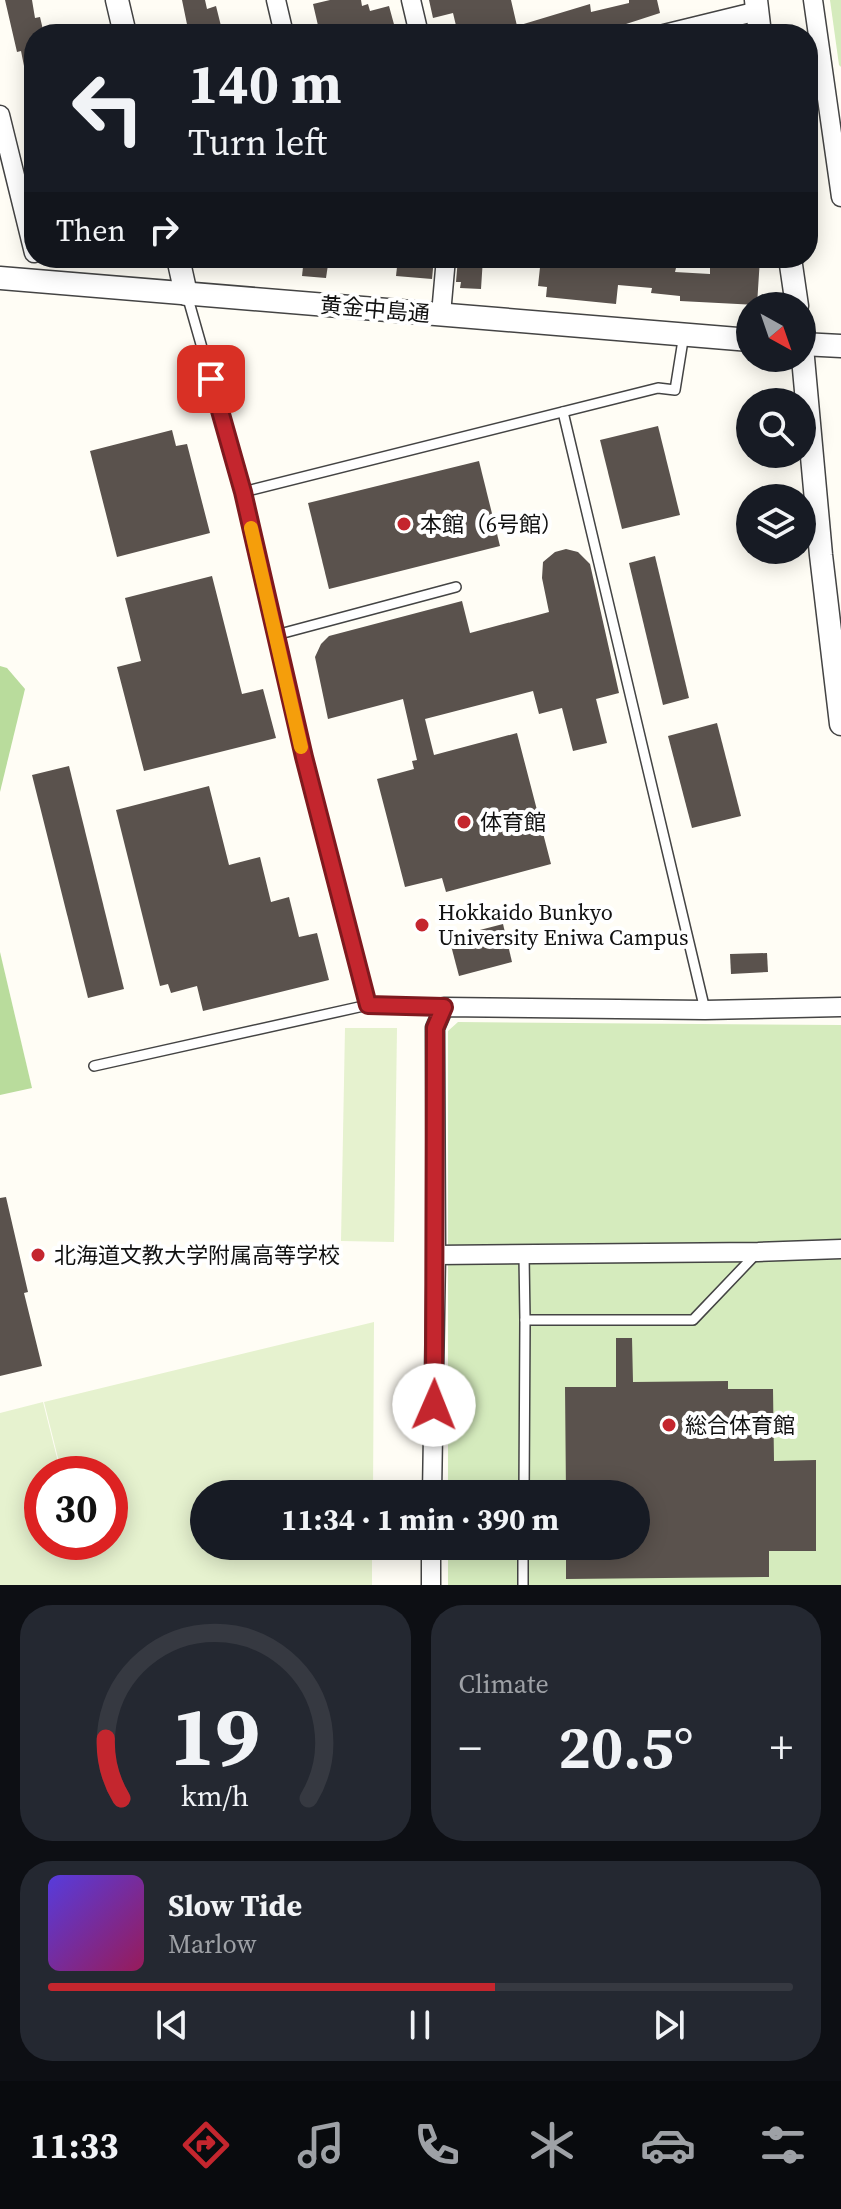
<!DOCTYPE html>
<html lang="en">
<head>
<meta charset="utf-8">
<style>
  body { margin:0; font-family:"Source Serif 4","Noto Sans JP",serif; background:#242831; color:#f1f3f6; height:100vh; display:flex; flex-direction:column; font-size:30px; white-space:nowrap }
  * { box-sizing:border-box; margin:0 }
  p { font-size:26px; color:#9ea1a6 }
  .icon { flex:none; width:44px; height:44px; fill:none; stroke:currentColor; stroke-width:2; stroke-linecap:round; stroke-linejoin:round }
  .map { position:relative; height:1585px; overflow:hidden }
  .panel { display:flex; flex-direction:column; gap:20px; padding:20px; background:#0d0f14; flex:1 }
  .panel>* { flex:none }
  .top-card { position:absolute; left:24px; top:24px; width:794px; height:244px; border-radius:32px; box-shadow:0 4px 20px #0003; background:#171b24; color:#f1f3f6; overflow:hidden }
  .needle { width:52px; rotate:140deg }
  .tools { position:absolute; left:736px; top:292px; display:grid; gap:16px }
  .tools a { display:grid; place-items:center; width:80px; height:80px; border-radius:50%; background:#171b24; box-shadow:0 4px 20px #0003; font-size:40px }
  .speed { position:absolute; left:24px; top:1456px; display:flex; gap:16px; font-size:40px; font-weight:700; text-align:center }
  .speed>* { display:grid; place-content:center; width:104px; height:104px; border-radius:50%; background:#171b24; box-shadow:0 4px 20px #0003; line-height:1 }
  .speed .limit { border:12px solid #d22; background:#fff; color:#111 }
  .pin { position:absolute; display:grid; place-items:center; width:68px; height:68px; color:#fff; margin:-34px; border-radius:16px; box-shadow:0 4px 12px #0006 }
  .me { position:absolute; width:88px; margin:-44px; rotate:1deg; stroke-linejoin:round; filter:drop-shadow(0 0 6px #0008) }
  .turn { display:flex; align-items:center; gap:28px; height:168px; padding:0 32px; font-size:36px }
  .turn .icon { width:104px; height:104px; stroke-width:2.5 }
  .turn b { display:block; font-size:56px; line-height:68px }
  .then { display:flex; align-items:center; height:76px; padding:0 32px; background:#0003; gap:16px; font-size:30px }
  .big { font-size:60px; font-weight:700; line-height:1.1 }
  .panel .widget { flex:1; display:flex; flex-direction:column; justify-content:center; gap:12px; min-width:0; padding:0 28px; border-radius:32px; background:#242831 }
  .panel .dial { align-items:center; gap:0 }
  .dial svg { height:208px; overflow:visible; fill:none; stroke:#363941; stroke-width:7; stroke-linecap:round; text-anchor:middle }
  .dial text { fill:#f1f3f6; stroke:none }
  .song { display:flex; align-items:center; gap:24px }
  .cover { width:96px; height:96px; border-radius:12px; background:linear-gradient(135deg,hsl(250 70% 55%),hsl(330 70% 35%)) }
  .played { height:8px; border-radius:4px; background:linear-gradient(90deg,#c4262e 60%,#363941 60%) }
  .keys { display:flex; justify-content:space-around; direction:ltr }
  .heat { display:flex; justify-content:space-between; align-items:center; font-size:44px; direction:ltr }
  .panel .tiles { flex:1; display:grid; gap:20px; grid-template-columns:1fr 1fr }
  .widget:last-child { grid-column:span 2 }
  .trip { position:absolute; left:190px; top:1480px; width:460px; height:80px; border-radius:40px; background:#171b24; box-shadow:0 4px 20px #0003; font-weight:700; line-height:80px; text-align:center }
  .tab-bar { display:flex; height:128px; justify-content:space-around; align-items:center; background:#090b0e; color:#9ea1a6 }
  .tab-bar .icon { width:56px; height:56px }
  .tab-bar .current { color:#c4262e }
  .tab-bar b { font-size:36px; color:#f1f3f6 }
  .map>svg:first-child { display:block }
  .green { fill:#d5ebbd }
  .forest { fill:#b9dc9c }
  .pitch { fill:#e6f2cf }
  .building { fill:#5a524d }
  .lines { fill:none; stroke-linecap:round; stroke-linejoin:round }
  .service-casing { stroke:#444; stroke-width:12 }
  .minor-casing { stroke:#444; stroke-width:21 }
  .tertiary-casing { stroke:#444; stroke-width:25 }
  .service { stroke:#fff; stroke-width:9 }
  .minor { stroke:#fff; stroke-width:18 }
  .tertiary { stroke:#fff; stroke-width:22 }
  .route-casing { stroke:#7f191e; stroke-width:20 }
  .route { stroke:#c4262e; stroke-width:14 }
  .slow { stroke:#f59e0b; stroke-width:14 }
  .poi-dot { fill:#c4262e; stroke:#fff; stroke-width:3 }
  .labels { text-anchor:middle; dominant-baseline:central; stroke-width:8; stroke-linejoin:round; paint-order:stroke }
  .street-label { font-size:22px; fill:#111; stroke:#fff }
  .poi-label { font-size:22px; fill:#111; stroke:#fff; text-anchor:start }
</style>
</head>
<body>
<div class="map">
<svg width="841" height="1585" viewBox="0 0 841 1585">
  <rect width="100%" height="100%" fill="#fffdf5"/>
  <g class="green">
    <polygon points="830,0 841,0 841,67 839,65"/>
    <polygon points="458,1022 841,1025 841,1585 448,1585 448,1546 636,1546 636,1494 448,1494 448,1031"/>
  </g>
  <g class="forest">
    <polygon points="0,666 7,668 25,689 0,792"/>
    <polygon points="0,952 32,1088 0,1095"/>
  </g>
  <g class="pitch">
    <polygon points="345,1028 397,1028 394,1242 341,1241"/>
    <polygon points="374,1322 373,1494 204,1494 204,1546 372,1546 372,1585 0,1585 0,1413 43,1402 61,1474 42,1474 42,1542 110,1542 110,1474 62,1474 44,1402"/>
  </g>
  <g class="building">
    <polygon points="5,0 32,0 35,18 40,17 44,34 34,34 34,80 27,81 21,51 17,52"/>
    <polygon points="182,0 205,0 207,9 216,6 223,34 189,34"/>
    <polygon points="330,0 361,0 362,6 368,4 370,11 389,6 395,28 372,34 320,34 313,4"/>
    <polygon points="429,0 511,0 517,26 590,4 591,12 629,3 629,0 657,0 660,13 623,25 572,34 458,34 453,13 433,18"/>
    <polygon points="304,258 329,258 326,278 302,276"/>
    <polygon points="398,258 434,258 432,279 396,276"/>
    <polygon points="458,258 483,258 481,289 460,288 461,282 456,282"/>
    <polygon points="541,258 611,258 676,268 675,272 710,274 710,258 760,258 757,305 680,301 680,296 651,293 652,288 618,285 616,304 546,297 547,287 538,286"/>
    <polygon points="658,426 680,515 622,529 600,440"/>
    <polygon points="172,430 176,446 187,444 210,533 117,557 90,451"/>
    <polygon points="479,461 500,546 329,589 308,503"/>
    <polygon points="566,549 578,552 590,564 619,693 596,699 607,743 573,751 562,708 539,714 533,691 425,719 434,755 517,733 551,864 446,892 442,878 405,887 377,779 414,769 412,761 417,760 403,699 328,719 315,657 321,644 329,636 462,601 470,633 549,612 542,578 543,562 555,552"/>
    <polygon points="655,556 689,698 663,705 629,563"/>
    <polygon points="212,576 242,694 263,689 276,738 144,771 117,667 141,661 125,598"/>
    <polygon points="717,723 741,816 692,828 668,736"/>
    <polygon points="69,766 124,989 88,998 32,775"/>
    <polygon points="209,786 229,865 260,857 271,902 289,897 299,937 317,933 329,980 203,1011 197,986 171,993 168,984 160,986 116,810"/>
    <polygon points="503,924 512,962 459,976 449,938"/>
    <polygon points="767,953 768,972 731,974 730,954"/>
    <polygon points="6,1197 28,1292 24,1293 42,1366 0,1376 0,1198"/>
    <polygon points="616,1338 632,1338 633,1382 728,1381 728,1389 773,1389 774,1461 816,1460 816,1551 769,1551 769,1577 566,1579 566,1546 636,1546 636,1494 566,1494 565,1387 616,1387"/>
  </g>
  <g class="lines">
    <defs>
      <g id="service">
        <polyline points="187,295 243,492 304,757 368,1005 444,1007"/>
        <polyline points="563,412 705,1010"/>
        <polyline points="243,492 658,388 675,390 684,334"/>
        <polyline points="276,635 456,587"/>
        <polyline points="94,1066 368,1005"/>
        <polyline points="524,1255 525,1320 693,1320 755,1255"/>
        <polyline points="524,1494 525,1320"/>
        <polyline points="523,1585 523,1546"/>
      </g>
      <g id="minor">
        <polyline points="276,0 284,34"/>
        <polyline points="411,0 419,34"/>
        <polyline points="813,0 841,197"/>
        <polyline points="664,34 758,11"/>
        <polyline points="0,115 34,253"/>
        <polyline points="441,314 446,258"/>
        <polyline points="436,1255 758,1252 841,1249"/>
        <polyline points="432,1494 436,1255 435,1028 444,1007 705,1010 841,1007"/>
        <polyline points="431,1585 431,1546"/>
      </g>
      <g id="tertiary">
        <polyline points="117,0 125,34"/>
        <polyline points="756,0 760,34"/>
        <polyline points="178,258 186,294"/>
        <polyline points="790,258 797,306"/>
        <polyline points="0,278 750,340"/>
        <polyline points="802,344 841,346"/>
        <polyline points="802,347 821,555 841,724"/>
      </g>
    </defs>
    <use href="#service" class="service-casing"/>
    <use href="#minor" class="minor-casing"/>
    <use href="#tertiary" class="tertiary-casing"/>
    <use href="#service" class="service"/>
    <use href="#minor" class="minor"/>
    <use href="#tertiary" class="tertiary"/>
  </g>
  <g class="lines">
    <defs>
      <polyline id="route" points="211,379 243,492 304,757 368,1005 444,1007 435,1028 434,1405"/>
    </defs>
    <use href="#route" class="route-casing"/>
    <use href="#route" class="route"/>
    <polyline class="slow" points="251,528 301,747"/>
  </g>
  <g class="poi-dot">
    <circle cx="404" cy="524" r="8"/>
    <circle cx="464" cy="822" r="8"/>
    <circle cx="422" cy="925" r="8"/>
    <circle cx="38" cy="1255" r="8"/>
    <circle cx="669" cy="1425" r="8"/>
  </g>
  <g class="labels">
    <g class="street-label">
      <text transform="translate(375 309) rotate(5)">黄金中島通</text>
    </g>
    <g class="poi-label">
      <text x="420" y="524">本館（6号館）</text>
      <text x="480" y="822">体育館</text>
      <text x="438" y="912">Hokkaido Bunkyo<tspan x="438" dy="25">University Eniwa Campus</tspan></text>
      <text x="54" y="1255">北海道文教大学附属高等学校</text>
      <text x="685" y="1425">総合体育館</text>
    </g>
  </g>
</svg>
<div class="tools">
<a><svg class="needle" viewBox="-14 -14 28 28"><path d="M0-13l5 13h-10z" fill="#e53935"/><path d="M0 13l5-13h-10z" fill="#9ea1a6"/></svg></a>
<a><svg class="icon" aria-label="search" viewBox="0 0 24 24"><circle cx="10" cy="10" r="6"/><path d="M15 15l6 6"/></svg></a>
<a><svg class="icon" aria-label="layers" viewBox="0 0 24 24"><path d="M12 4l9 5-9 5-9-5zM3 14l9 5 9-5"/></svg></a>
</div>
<div class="speed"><div class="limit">30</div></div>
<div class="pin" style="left:211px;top:379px;background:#d93025"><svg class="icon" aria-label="arrive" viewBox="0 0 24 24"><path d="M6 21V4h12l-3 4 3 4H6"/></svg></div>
<svg class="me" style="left:434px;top:1405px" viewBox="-20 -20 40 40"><circle r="19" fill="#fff"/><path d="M0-13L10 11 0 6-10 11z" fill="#c4262e"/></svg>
<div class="trip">11:34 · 1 min · 390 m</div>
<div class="top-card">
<div class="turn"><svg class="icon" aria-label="left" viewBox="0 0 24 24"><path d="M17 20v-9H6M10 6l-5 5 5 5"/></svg><div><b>140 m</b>Turn left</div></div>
<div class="then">Then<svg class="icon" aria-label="right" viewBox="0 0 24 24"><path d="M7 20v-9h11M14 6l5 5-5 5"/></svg></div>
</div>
</div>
<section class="panel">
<div class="tiles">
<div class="widget dial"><svg viewBox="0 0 100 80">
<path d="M14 69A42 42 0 1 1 86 69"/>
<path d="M14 69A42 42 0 0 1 8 46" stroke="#c4262e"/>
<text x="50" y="56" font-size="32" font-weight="700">19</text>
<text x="50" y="72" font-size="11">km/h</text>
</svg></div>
<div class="widget"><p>Climate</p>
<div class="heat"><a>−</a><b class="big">20.5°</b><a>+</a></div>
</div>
<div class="widget">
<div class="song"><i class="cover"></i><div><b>Slow Tide</b><p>Marlow</p></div></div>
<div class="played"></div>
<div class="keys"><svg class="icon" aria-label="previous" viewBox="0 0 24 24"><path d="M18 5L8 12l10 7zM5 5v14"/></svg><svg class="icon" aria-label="pause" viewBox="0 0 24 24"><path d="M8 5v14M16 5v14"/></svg><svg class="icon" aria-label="next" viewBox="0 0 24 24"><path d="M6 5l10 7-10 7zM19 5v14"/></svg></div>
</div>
</div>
</section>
<nav class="tab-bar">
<b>11:33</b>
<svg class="icon current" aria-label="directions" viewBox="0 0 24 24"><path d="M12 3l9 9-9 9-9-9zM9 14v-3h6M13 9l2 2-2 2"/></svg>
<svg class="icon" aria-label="music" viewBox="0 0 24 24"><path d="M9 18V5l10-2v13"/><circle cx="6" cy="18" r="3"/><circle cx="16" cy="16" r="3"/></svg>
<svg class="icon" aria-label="phone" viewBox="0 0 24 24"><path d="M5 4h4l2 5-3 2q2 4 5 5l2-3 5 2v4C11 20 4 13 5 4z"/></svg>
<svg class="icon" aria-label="climate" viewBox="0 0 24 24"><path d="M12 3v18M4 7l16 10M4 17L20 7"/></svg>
<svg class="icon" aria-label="car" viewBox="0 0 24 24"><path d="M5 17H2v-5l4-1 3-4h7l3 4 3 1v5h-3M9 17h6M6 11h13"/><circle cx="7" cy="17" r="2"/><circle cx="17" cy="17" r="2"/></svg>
<svg class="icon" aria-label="filters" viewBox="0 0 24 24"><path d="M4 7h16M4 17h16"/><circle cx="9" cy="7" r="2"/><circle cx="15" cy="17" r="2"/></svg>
</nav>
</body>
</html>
